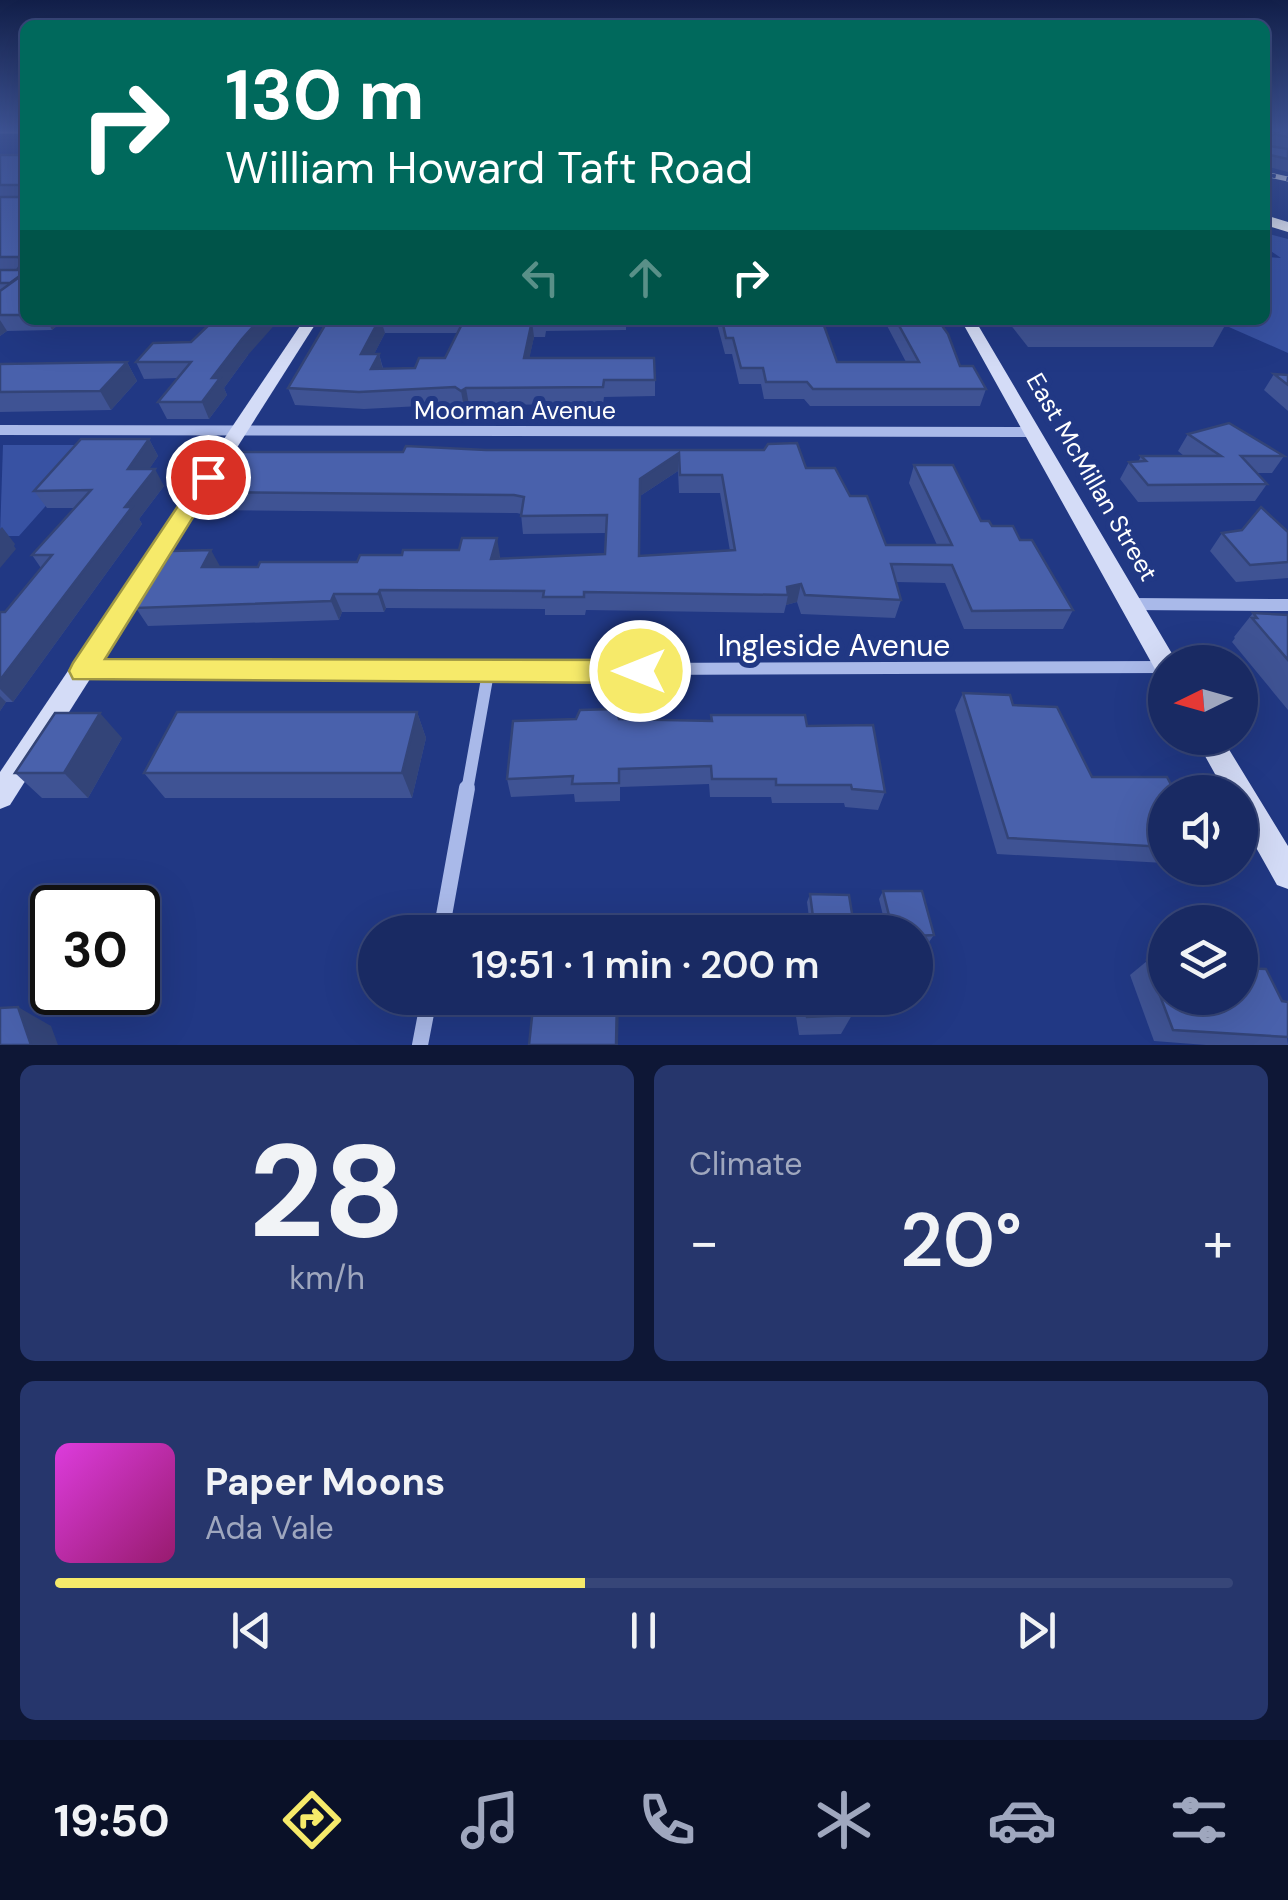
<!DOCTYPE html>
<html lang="en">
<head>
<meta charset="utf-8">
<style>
  body { margin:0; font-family:"DM Sans",sans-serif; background:#26366c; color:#f1f3f6; height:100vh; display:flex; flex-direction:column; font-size:38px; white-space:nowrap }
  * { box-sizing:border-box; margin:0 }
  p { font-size:32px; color:#9fa7be }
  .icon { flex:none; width:55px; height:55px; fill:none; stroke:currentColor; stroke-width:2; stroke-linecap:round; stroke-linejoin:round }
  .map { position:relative; height:1045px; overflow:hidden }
  .details { display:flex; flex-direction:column; gap:20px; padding:20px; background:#0e1736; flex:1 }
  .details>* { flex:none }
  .guide { position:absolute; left:20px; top:20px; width:1250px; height:305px; border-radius:15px; box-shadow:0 10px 40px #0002,0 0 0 2px #374678; background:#00695c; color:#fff; overflow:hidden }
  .needle { width:65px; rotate:265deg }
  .tools { position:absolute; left:1148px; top:645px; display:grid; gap:20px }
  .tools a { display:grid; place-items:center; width:110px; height:110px; border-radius:50%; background:#192a63; box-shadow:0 10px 40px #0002,0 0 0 2px #374678; font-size:50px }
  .speed { position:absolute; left:30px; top:885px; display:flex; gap:20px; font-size:50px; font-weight:700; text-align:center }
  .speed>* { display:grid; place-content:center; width:130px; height:130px; border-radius:50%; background:#192a63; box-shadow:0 10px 40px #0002,0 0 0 2px #374678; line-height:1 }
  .speed .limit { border:5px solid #111; border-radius:15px; background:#fff; color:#111 }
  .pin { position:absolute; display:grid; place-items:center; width:85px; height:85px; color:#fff; margin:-42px; border:5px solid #fff; border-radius:50%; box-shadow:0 2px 10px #0007 }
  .me { position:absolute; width:110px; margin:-55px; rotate:270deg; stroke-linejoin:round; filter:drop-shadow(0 0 8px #0008) }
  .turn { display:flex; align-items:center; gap:35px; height:210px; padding:0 40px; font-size:45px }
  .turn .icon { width:130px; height:130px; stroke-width:2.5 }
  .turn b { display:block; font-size:70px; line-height:85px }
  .lanes { display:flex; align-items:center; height:95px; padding:0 40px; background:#0003; justify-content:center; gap:50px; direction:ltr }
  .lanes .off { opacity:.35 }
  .big { font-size:75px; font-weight:600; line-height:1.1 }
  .details .card { flex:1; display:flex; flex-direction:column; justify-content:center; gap:15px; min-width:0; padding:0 35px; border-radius:15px; background:#26366c }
  .details .dial { align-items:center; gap:0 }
  .dial b { font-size:130px; line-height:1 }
  .song { display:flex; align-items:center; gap:30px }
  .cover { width:120px; height:120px; border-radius:15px; background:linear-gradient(135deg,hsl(300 70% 55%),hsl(320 70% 35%)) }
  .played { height:10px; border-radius:5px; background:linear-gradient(90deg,#f6ea6a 45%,#374678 45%) }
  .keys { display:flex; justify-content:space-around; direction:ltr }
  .heat { display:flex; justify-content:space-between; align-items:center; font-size:55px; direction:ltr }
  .details .tiles { flex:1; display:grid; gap:20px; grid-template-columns:1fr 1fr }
  .card:last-child { grid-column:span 2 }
  .trip { position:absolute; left:358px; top:915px; width:575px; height:100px; border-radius:50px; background:#192a63; box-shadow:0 10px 40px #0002,0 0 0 2px #374678; font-weight:600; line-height:100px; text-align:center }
  .menu { display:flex; height:160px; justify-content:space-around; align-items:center; background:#0a1128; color:#9fa7be }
  .menu .icon { width:70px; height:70px }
  .menu .active { color:#f6ea6a }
  .menu b { font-size:45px; color:#f1f3f6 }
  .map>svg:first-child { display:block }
  .green { fill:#3852a3 }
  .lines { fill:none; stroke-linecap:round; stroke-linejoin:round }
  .street-far4 { stroke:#a9b9e9; stroke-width:5 }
  .street-far3 { stroke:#a9b9e9; stroke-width:8 }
  .street-far2 { stroke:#a9b9e9; stroke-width:10 }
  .street-far1 { stroke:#a9b9e9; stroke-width:12 }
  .street { stroke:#a9b9e9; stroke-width:16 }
  .secondary { fill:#d4dcf7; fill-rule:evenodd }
  .highway { fill:#fff; fill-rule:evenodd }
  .rail-casing { stroke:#fff; stroke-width:5 }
  .rail { stroke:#213884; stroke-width:4; stroke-dasharray:11; stroke-linecap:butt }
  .wall { fill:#3f5394; fill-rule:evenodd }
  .shaded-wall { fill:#334478 }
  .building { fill:#4961ac; stroke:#334478; stroke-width:2.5; fill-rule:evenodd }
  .route { fill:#f6ea6a; stroke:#a09845; stroke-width:2.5 }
  .labels { text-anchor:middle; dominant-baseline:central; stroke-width:10; stroke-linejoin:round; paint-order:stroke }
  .street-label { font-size:25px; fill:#fff; stroke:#213884 }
  .near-street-label { font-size:30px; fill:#fff; stroke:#213884 }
</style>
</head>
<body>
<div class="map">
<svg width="1288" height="1045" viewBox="0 0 1288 1045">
  <rect width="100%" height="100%" fill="#213884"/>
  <g class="green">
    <polygon points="1265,233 1288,239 1288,353 1213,320 1265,320 1265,257 1281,258 1265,247"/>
    <polygon points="3,445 100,445 19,536 0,536"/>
  </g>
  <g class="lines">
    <polyline class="street-far4" points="0,131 25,131"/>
    <polyline class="street-far3" points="0,430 565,431"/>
    <polyline class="street-far2" points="0,430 1030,432"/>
    <g class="street-far1">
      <polyline points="1130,604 1288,605"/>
      <polyline points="86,671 1165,667"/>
      <polyline points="467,791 488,673"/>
    </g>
    <g class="street">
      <polyline points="441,932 467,788"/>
      <polyline points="420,1045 429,998"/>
    </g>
    <g class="secondary">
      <polygon points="304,320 318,320 10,805 0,809 0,772"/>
      <polygon points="961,320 975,320 1174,657 1176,662 1165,662 1165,674 1156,671"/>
      <polygon points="1195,738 1222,738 1288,846 1288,889 1277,885 1240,819 1240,792 1225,792"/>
    </g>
    <polygon class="highway" points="1265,215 1288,222 1288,232 1265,225"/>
    <defs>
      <polyline id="rail" points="1265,174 1288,179"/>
    </defs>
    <use href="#rail" class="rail-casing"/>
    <use href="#rail" class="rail"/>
  </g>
  <g class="wall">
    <polygon points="1288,130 1288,172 1265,166 1265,138 1269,143 1274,134"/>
    <polygon points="0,155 25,155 25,320 64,320 52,330 7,331 0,336"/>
    <path d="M327,320h299v10l-80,1 -1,6h-11l-5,21 126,22v16l-51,1 -1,7 -134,1 -5,3 -6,-4 -94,5 -69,-4 -7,-17zM385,333h73l-13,25 -30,10h-32l-4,-14h-5z"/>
    <polygon points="716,320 827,320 825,327 837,362 906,362 884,320 879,320 938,320 960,366 986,389 980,406 810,406 804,399 764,399 761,384 739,384 732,354 725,354"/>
    <polygon points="1011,320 1228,320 1213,347 1028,347 1010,324"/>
    <polygon points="191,342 248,355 224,388 227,395 209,419 167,419 158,402 178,378 144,379 136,362"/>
    <polygon points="127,362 137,381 111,410 0,412 0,364"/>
    <polygon points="1274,374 1288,375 1288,411 1264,390"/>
    <polygon points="1188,434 1284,456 1272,473 1257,473 1267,484 1255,501 1138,502 1120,479 1129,462 1138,462 1141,456 1184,456 1178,451"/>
    <polygon points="149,439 158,456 149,469 164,486 139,519 142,524 13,702 6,702 0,711 0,612 5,612 41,568 32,555 75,508 47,508 34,491"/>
    <path d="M406,446l400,22 44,28 36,49h51l-28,-62 5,-18 67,56 39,19 53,70 -10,19h-99l-19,-46 -49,-1 5,18 -6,18 -94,-4 -4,-12 -11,3 -2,8 -198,-3 -1,5h-40v-6l-159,-1 -2,4h-42l-3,8 -191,6 -12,-18 84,-41h38l242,-11v2l105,-4 1,-21 -83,1 -2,-20 -4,-1 -303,-3 -9,-18 198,-40zM678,471l1,22h41l10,58 -91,5 1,-60z"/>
    <polygon points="1242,530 1288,532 1288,578 1236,582 1210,551 1222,533"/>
    <polygon points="1253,613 1288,615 1288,710 1232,642 1235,638 1234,637"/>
    <polygon points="963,693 1013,705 1092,777 1165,792 1165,863 997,854 955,710"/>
    <polygon points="417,712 426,738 412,798 165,798 144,773"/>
    <polygon points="711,715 807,726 885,792 878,810 845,807 844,803 772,803 771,797 710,797 709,784 620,787 620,801 575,802 574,794 511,797 507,779 619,719 711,721"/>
    <polygon points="122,738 88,798 42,798 15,773"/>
    <polygon points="883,891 934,935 929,942 915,943 915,932 887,932 879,899"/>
    <polygon points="810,894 855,932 811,932 807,902"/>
    <polygon points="1147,961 1282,1001 1288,1045 1206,1045 1154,1041 1130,975"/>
    <polygon points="793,998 849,998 852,1015 841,1034 799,1035"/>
  </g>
  <g class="shaded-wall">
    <polygon points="0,320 7,331 0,336"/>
    <polygon points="47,320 64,320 52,330"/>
    <polygon points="259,320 279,320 248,355 224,388 227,395 209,419 202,402 212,378 242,339"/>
    <polygon points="379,320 381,320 385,333 366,370 361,354"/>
    <polygon points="532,321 534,337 526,374 524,358"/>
    <polygon points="379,354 383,370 371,369"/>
    <polygon points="127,362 137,381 111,410 100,391"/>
    <polygon points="466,388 469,405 464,408 461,391"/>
    <polygon points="149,439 158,456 138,486 128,469"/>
    <polygon points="679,453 678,471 640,496 640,479"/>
    <polygon points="155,469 164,486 139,519 142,524 13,702 0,689 0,680 125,507"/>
    <polygon points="2,527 15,544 14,546 16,549 0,568 0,529"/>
    <polygon points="497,538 500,556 494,577 491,559"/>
    <polygon points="211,550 221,568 202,567"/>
    <polygon points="801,584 797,602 786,605 788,595 787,587"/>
    <polygon points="380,590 386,608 384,612 378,594"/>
    <polygon points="334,594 342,612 339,620 331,601"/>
    <polygon points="0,696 6,702 0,711"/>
    <polygon points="417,712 426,738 412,798 402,773"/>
    <polygon points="100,713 122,738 88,798 64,773"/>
    <polygon points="617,998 619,998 618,1045 616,1045"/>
    <polygon points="18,1007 51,1026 58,1045 31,1045"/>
  </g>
  <g class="building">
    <polygon points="1282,130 1288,130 1288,137 1274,134"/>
    <polygon points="1267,137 1270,146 1288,149 1288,159 1265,154 1265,148 1269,146 1265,145 1265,138"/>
    <polygon points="0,155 25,155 25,272 10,283 0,283 0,270 17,270 23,262 18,257 0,257 0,197 19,197 24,190 19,185 0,185"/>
    <polygon points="25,273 25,315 0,315 0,291"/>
    <polygon points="214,320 259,320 242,339 212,378 220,378 202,402 158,402 191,362 136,362 153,343 191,342"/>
    <polygon points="328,320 379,320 361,354 379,354 371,369 415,368 419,358 445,358 464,320 544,320 532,321 524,358 654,358 655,380 604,380 603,387 466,388 461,391 455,387 359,392 288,388"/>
    <polygon points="722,320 822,320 837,362 919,362 896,320 938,320 948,334 960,366 973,366 986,389 813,389 807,382 766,382 763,368 741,368 733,338 726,338"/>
    <polygon points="127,362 100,391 0,392 0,364"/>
    <polygon points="1274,374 1288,375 1288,385"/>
    <polygon points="1229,423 1284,456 1241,456 1267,484 1148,485 1129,462 1146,461 1141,456 1221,456 1188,434"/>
    <polygon points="81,439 149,439 128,469 155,469 125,507 132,507 0,680 0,612 5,612 52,555 32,555 91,490 34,491"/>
    <path d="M797,443l9,25h29l15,28h17l19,49h66l-38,-80h39l28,56h8l3,5h21l7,14h12l41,70 -101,1 -20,-46 -61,-1 10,36 -96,-5 -4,-11 -14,3 1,8 -204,-3v5h-41l1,-6 -164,-1 -2,4h-44l-3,7 -195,7 36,-57 39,-1 -9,17h56l2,-5h97l3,-7h42l1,-5h56l3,-12h35l-6,21 114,-5 2,-39 -86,1 3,-19 -10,-2 -309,-3 27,-40h171l3,-6 80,4h278l4,-6zM679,453l1,22h42l13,75 -96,6 1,-77z"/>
    <polygon points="1261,507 1288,532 1288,562 1250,565 1222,533 1242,530"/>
    <polygon points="1253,613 1288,615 1288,660 1252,618 1257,618"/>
    <polygon points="963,693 1010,695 1013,705 1057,707 1092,777 1167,777 1175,792 1165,792 1165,847 1008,838"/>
    <polygon points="616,709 619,719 712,721 711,715 805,715 807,726 873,725 885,792 852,789 851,785 776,785 776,779 712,779 711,766 619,769 619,783 572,784 573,776 507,779 513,721 576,719 580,710"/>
    <polygon points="177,712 417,712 402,773 144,773"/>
    <polygon points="55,713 100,713 64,773 15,773"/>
    <polygon points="883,891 922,891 934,935 915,936 915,932 893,932"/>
    <polygon points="810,894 849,895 855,932 815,932"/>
    <polygon points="619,921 618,932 539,932 540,924"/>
    <polygon points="1147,961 1165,963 1165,998 1240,998 1240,968 1266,969 1282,1001 1288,1002 1288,1037 1173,1030"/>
    <polygon points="534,998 617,998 616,1045 529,1045"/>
    <polygon points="804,998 849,998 852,1015 807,1017"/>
    <polygon points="18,1007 31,1045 0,1045 0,1008"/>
  </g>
  <linearGradient id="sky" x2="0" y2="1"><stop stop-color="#121f49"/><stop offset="0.47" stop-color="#3d5394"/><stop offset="1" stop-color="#3d5394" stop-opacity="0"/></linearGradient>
  <rect width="1288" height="276" fill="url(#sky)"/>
  <polygon class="route" points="208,471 218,477 105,659 640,660 650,663 654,671 650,679 640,683 73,679 69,671 73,663 200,473"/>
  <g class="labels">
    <g class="street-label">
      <text x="515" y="410">Moorman Avenue</text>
      <text transform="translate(1092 477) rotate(60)">East McMillan Street</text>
    </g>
    <g class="near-street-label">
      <text x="834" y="645">Ingleside Avenue</text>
    </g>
  </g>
</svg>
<div class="tools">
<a><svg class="needle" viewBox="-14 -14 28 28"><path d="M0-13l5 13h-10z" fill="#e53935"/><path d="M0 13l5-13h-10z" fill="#9fa7be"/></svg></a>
<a><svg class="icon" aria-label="sound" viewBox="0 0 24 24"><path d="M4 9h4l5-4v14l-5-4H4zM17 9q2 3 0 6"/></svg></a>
<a><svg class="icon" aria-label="layers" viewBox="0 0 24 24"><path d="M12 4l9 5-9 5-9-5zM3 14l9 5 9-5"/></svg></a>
</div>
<div class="speed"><div class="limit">30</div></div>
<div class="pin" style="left:208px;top:477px;background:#d93025"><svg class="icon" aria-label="arrive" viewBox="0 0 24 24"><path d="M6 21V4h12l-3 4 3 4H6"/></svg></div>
<svg class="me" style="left:640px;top:671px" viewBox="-20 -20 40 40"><circle r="17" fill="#f6ea6a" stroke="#fff" stroke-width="3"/><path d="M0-11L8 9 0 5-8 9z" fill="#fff"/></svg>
<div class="trip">19:51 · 1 min · 200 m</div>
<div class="guide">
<div class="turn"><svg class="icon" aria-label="right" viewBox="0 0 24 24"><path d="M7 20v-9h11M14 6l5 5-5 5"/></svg><div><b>130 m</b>William Howard Taft Road</div></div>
<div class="lanes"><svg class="icon off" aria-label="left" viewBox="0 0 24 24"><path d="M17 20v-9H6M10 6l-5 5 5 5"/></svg><svg class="icon off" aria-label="ahead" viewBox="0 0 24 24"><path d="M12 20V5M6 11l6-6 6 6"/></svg><svg class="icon" aria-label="right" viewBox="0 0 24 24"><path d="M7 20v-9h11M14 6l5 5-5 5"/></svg></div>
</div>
</div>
<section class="details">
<div class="tiles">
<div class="card dial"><b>28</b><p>km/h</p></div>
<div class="card"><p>Climate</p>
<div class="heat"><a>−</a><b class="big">20°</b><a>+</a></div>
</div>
<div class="card">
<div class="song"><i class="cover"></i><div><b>Paper Moons</b><p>Ada Vale</p></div></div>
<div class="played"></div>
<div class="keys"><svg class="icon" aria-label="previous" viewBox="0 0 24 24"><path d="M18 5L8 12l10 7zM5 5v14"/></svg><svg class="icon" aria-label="pause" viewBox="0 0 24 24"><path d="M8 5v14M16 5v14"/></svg><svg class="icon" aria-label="next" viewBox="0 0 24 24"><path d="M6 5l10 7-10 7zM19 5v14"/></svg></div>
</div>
</div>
</section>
<nav class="menu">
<b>19:50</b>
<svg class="icon active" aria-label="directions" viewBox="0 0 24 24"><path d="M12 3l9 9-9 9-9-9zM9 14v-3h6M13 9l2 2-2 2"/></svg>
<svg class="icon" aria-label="music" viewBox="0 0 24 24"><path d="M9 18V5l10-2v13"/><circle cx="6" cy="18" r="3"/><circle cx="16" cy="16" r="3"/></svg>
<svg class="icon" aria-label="phone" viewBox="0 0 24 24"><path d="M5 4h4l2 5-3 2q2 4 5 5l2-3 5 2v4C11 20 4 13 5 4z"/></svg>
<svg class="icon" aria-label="climate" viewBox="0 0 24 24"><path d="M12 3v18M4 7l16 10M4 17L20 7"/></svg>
<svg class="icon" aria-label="car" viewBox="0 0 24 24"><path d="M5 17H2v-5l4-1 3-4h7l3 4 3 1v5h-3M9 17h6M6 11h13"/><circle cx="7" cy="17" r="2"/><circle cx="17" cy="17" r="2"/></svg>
<svg class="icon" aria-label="filters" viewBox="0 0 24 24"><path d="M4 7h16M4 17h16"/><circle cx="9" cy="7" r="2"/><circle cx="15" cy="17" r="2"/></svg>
</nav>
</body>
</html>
